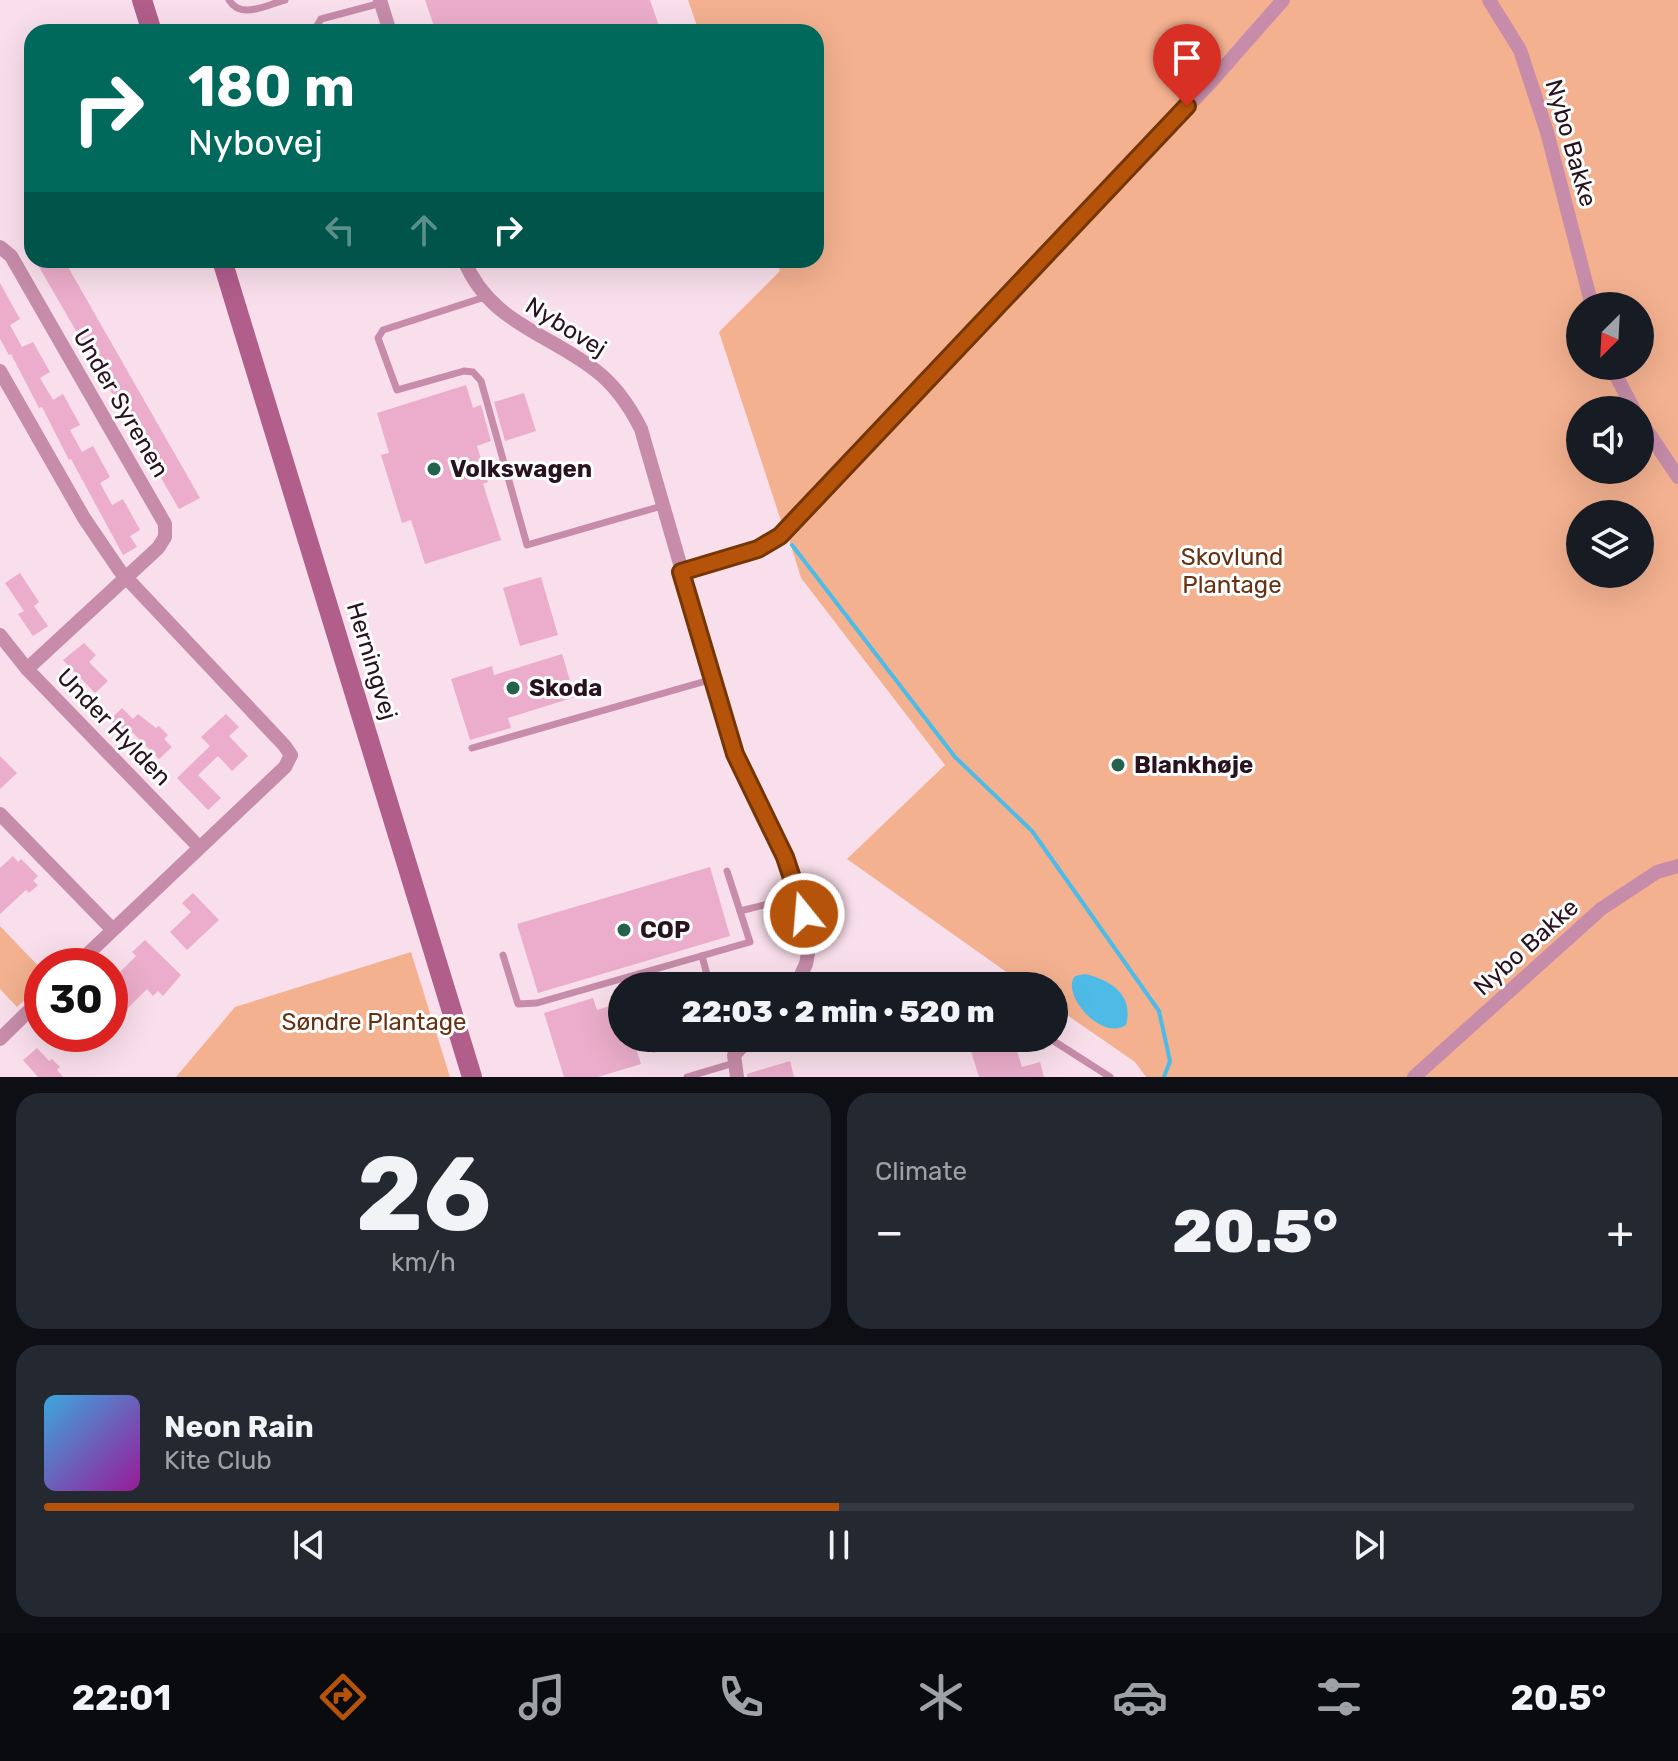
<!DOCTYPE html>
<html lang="en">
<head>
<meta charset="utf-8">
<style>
  body { margin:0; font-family:Rubik,sans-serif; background:#242831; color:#f1f3f6; height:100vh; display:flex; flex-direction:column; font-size:30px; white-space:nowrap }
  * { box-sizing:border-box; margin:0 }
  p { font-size:26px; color:#9ea1a6 }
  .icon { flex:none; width:44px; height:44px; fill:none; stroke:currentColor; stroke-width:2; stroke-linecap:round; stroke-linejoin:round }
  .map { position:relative; height:1077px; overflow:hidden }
  .drawer { display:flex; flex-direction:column; gap:16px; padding:16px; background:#0d0f14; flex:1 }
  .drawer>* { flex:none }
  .hud { position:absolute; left:24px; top:24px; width:800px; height:244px; border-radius:24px; box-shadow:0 8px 32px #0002; background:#00695c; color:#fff; overflow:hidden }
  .needle { width:52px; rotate:204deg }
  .fabs { position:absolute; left:1566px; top:292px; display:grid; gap:16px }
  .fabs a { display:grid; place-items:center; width:88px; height:88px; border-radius:50%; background:#171b24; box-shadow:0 8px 32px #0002; font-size:40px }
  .speed { position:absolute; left:24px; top:948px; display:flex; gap:16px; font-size:40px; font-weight:700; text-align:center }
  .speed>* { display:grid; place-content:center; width:104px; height:104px; border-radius:50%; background:#171b24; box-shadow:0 8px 32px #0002; line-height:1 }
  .speed .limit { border:12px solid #d22; background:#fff; color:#111 }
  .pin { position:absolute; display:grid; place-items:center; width:68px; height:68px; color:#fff; margin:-82px -34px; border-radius:50% 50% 50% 0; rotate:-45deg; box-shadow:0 0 8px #0007 }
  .pin .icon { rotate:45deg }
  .me { position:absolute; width:88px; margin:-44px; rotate:343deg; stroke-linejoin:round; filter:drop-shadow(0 0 6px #0008) }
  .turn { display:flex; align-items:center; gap:28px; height:168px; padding:0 32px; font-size:36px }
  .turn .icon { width:104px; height:104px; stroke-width:2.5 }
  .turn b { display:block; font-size:56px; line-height:68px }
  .lanes { display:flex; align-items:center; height:76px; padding:0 32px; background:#0003; justify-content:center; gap:40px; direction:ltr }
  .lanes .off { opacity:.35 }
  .big { font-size:60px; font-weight:800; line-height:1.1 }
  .drawer .tile { flex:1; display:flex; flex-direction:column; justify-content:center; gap:12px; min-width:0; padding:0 28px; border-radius:24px; background:#242831 }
  .drawer .dial { align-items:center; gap:0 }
  .dial b { font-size:104px; line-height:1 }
  .song { display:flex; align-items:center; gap:24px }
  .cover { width:96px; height:96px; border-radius:12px; background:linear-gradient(135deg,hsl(200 70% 55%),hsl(300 70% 35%)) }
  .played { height:8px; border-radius:4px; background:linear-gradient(90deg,#b45309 50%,#363941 50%) }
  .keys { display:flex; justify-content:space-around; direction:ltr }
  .heat { display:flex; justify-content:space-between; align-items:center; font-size:44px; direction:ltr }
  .drawer .tiles { flex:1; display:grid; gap:16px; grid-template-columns:1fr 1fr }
  .tile:last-child { grid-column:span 2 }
  .trip { position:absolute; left:608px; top:972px; width:460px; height:80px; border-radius:40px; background:#171b24; box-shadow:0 8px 32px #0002; font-weight:800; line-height:80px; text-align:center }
  .tab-bar { display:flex; height:128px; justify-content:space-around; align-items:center; background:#090b0e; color:#9ea1a6 }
  .tab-bar .icon { width:56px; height:56px }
  .tab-bar .active { color:#b45309 }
  .tab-bar b { font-size:36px; color:#f1f3f6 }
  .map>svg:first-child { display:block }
  .green { fill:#f3b190; fill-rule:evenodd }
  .water { fill:#4ebbe7 }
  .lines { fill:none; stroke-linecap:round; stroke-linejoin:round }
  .stream { stroke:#4ebbe7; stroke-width:4 }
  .building { fill:#ebadcb }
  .lane { stroke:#c68ca9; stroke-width:7 }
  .street { stroke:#c68ca9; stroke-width:14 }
  .secondary { stroke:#b15e8b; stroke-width:20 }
  .route-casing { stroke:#753606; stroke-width:20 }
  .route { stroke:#b45309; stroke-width:14 }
  .poi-dot { fill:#25624e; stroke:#fff; stroke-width:3 }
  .labels { text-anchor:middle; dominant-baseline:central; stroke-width:6; stroke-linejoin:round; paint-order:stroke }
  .street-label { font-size:24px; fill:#29131e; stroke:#fff }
  .poi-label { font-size:24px; font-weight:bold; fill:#29131e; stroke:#fff; text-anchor:start }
  .park-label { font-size:24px; fill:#673112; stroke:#fff }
</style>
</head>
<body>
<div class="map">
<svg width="1678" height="1077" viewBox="0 0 1678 1077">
  <rect width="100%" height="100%" fill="#f9dfeb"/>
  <g class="green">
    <polygon points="688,0 1275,0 1068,228 783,527 719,332 780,271 777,260 816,260 816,32 699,32"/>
    <path d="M1290,0h388v1077h-532l-11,-15 -81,-56v-20h-28l-179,-127 98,-94 -144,-187 -13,-42 286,-301zM1580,306h60v60h-60zM1580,410h60v60h-60zM1580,514h60v60h-60z"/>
    <polygon points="0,926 42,970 42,985 17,1007 0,989"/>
    <polygon points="411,952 450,1077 176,1077 235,1007"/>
  </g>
  <path class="water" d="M1085,974c26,6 49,21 41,51 -24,17 -66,-31 -51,-49z"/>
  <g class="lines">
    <polyline class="stream" points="792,545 955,757 1032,831 1159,1011 1170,1061 1164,1077"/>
  </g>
  <g class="building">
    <polygon points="425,0 650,0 661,32 436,32"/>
    <polygon points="35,260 64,260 200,498 179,509"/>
    <polygon points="0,283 20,319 10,325 22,347 33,342 50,372 40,378 53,400 63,394 80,425 70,430 82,452 93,446 110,477 100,483 112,505 123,499 140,530 130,536 137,547 123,555 71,459 69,460 42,407 39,408 11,354 9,355 0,339"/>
    <polygon points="466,385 473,408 481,405 491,441 477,446 488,482 483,484 501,540 425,564 411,520 402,523 381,455 389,453 377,413"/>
    <polygon points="524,393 536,431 505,441 494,402"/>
    <polygon points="20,573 39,602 34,606 48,626 33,636 18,614 24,611 5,583"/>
    <polygon points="541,577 558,635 520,646 503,588"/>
    <polygon points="84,643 96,655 89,662 108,681 95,693 63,660"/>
    <polygon points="562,654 575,697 508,718 511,728 470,740 451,679 492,666 494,675"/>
    <polygon points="122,708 133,719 138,714 156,728 159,726 168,735 164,739 172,747 159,759 131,731 126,736 110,720"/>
    <polygon points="226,714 239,727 229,736 248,756 232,771 218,756 198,775 221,798 208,810 177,778 210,746 201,737"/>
    <polygon points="0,756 17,773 0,789"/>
    <polygon points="13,856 18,862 21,859 38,876 33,881 38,885 29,893 26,890 0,914 0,868"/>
    <polygon points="710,867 730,936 538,993 517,924"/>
    <polygon points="193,893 219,920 187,950 170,932 191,912 182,903"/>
    <polygon points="145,940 181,975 163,996 158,991 153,996 147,989 110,1026 110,970 116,976 136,956 132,952"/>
    <polygon points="593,998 597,1010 622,1002 622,1038 633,1038 641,1064 598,1077 564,1077 544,1013"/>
    <polygon points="980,1038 1013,1038 1022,1067 1040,1062 1044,1077 979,1077 968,1041"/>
    <polygon points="37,1048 49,1061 52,1059 60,1067 57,1070 63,1077 38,1077 23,1060"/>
    <polygon points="790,1061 794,1077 747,1077 747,1074"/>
  </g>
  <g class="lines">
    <g class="lane">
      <path d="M229,0c12,20 37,5 56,0"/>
      <polyline points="313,32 321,19 381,3"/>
      <polyline points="485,297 383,330 378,338 397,390 464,371 473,372 481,381 527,545 662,506"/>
      <polyline points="472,748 713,679"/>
      <polyline points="740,911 800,896"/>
      <polyline points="503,955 518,1004 537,1003 750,942 727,871"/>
      <polyline points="702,956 710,986"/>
      <polyline points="726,1038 733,1054"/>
      <polyline points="1049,1038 1110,1077"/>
      <polyline points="654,1049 693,1038"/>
      <polyline points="687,1077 734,1063"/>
    </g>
    <g class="street">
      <polyline points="380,0 390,32"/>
      <polyline points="1489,0 1520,50 1547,132 1592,306"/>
      <polyline points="0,247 11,256 165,524 165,537 158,548 27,669"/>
      <path d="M464,260c26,63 82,72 131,110 20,15 35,37 46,59l94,325 50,103 15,39 8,36 1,16 -3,16 -10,22"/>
      <polyline points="1611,366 1634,410"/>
      <polyline points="0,371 84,518 120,571 284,745 291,755 285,767 75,966"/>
      <polyline points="1640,420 1678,477"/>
      <polyline points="681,572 758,549 780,536 1209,84 1283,0"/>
      <polyline points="0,635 27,669 199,847"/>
      <polyline points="0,814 112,929"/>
      <polyline points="0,1039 42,998"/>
      <polyline points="737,1077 734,1055 750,1038"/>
      <polyline points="1414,1077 1601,909 1657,872 1678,866"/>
    </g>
    <g class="secondary">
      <polyline points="142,0 152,32"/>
      <polyline points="222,260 472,1077"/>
    </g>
  </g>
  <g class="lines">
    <defs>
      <polyline id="route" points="804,914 785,857 735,754 681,572 758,549 780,536 1187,106"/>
    </defs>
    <use href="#route" class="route-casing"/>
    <use href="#route" class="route"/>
  </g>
  <g class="poi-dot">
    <circle cx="434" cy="469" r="8"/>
    <circle cx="513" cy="688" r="8"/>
    <circle cx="1118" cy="765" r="8"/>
    <circle cx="624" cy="930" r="8"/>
  </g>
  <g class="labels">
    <g class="street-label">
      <text transform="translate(1571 143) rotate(74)">Nybo Bakke</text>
      <text transform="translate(566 327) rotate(32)">Nybovej</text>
      <text transform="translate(121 403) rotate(60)">Under Syrenen</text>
      <text transform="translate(372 661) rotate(73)">Herningvej</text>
      <text transform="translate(114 727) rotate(46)">Under Hylden</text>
      <text transform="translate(1526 947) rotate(-42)">Nybo Bakke</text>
    </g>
    <g class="poi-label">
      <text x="450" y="469">Volkswagen</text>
      <text x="529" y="688">Skoda</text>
      <text x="1134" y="765">Blankhøje</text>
      <text x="640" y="930">COP</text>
    </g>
    <g class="park-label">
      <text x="1232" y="557">Skovlund<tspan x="1232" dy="28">Plantage</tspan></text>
      <text x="374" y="1022">Søndre Plantage</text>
    </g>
  </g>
</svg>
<div class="fabs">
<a><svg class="needle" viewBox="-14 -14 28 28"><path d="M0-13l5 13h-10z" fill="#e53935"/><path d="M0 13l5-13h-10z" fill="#9ea1a6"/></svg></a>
<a><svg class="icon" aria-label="sound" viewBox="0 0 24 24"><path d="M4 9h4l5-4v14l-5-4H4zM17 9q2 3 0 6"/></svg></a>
<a><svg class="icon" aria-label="layers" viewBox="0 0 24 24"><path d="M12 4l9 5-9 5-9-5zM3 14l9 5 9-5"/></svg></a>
</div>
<div class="speed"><div class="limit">30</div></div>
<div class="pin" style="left:1187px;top:106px;background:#d93025"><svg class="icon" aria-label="arrive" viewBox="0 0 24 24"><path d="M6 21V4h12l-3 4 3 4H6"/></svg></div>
<svg class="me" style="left:804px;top:914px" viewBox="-20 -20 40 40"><circle r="17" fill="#b45309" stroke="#fff" stroke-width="3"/><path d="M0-11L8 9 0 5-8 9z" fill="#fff"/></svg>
<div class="trip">22:03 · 2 min · 520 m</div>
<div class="hud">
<div class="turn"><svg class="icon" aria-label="right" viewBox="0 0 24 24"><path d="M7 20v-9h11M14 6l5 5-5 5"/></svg><div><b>180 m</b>Nybovej</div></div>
<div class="lanes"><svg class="icon off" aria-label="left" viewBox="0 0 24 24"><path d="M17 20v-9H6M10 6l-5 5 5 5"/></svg><svg class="icon off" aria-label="ahead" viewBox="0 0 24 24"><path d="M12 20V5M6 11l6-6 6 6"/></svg><svg class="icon" aria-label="right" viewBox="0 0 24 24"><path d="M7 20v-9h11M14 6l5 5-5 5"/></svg></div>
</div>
</div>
<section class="drawer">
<div class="tiles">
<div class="tile dial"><b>26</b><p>km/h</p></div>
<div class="tile"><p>Climate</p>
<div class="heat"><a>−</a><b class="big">20.5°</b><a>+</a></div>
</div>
<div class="tile">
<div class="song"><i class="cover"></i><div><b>Neon Rain</b><p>Kite Club</p></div></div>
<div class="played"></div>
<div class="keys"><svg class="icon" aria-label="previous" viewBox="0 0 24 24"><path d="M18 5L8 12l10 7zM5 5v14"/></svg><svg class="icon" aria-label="pause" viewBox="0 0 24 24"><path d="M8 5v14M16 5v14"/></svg><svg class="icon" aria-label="next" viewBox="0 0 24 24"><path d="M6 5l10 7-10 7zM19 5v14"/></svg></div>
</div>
</div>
</section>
<nav class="tab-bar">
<b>22:01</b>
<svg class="icon active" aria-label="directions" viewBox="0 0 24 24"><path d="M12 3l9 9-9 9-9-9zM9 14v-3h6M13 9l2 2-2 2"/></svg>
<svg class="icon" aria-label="music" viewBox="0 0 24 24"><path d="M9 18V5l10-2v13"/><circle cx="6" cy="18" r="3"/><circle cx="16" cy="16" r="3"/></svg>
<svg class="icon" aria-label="phone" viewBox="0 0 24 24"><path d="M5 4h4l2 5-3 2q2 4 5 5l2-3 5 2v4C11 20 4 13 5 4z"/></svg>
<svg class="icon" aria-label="climate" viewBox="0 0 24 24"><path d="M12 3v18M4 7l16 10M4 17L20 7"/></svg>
<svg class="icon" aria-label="car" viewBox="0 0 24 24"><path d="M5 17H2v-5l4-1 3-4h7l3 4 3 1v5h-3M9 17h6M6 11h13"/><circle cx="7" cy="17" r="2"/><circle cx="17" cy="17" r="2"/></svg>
<svg class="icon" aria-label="filters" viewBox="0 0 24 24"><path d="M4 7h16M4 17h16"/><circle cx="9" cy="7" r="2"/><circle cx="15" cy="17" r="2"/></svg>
<b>20.5°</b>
</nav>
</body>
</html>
